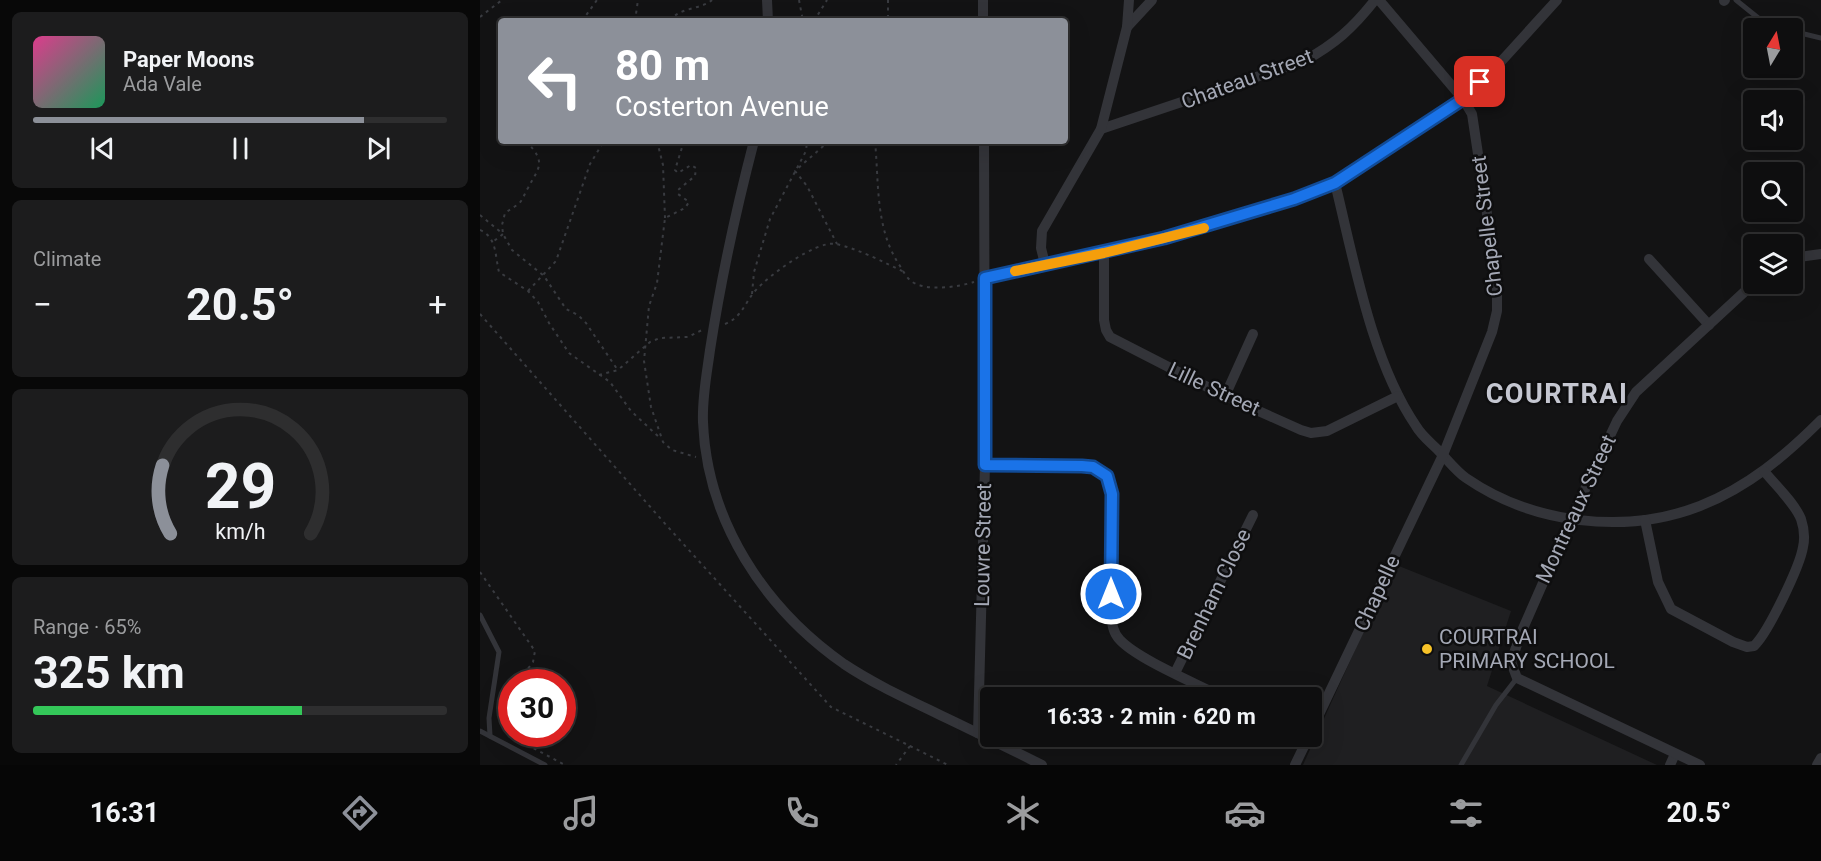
<!DOCTYPE html>
<html lang="en">
<head>
<meta charset="utf-8">
<style>
  body { margin:0; font-family:Roboto,sans-serif; background:#1c1c1d; color:#f1f3f6; height:100vh; display:flex; flex-direction:column; font-size:22px; white-space:nowrap }
  * { box-sizing:border-box; margin:0 }
  p { font-size:20px; color:#9b9c9e }
  .icon { flex:none; width:33px; height:33px; fill:none; stroke:currentColor; stroke-width:2; stroke-linecap:round; stroke-linejoin:round }
  .map { position:relative; flex:1; overflow:hidden }
  .sheet { display:flex; flex-direction:column; gap:12px; padding:12px; background:#080808; width:480px }
  .sheet>* { flex:none }
  .top-card { position:absolute; left:18px; top:18px; width:570px; height:126px; border-radius:6px; box-shadow:0 6px 24px #0002,0 0 0 2px #2e2e2f; background:#8c9099; color:#fff; overflow:hidden }
  .needle { width:39px; rotate:10deg }
  .controls { position:absolute; left:1263px; top:18px; display:grid; gap:12px }
  .controls a { display:grid; place-items:center; width:60px; height:60px; border-radius:6px; background:#0e0e0f; box-shadow:0 6px 24px #0002,0 0 0 2px #2e2e2f; font-size:30px }
  .speed { position:absolute; left:18px; top:669px; display:flex; gap:12px; font-size:30px; font-weight:700; text-align:center }
  .speed>* { display:grid; place-content:center; width:78px; height:78px; border-radius:50%; background:#0e0e0f; box-shadow:0 6px 24px #0002,0 0 0 2px #2e2e2f; line-height:1 }
  .speed .limit { border:9px solid #d22; background:#fff; color:#111 }
  .pin { position:absolute; display:grid; place-items:center; width:51px; height:51px; color:#fff; margin:-26px; border-radius:12px; box-shadow:0 3px 9px #0006 }
  .me { position:absolute; width:66px; margin:-33px; rotate:0deg; stroke-linejoin:round; filter:drop-shadow(0 0 4px #0008) }
  .turn { display:flex; align-items:center; gap:21px; height:126px; padding:0 18px; font-size:27px }
  .turn .icon { width:78px; height:78px; stroke-width:2.5 }
  .turn b { display:block; font-size:42px; line-height:51px }
  .big { font-size:45px; font-weight:700; line-height:1.1 }
  .sheet .widget { flex:1; display:flex; flex-direction:column; justify-content:center; gap:9px; min-width:0; padding:0 21px; border-radius:9px; background:#1c1c1d }
  .sheet .dial { align-items:center; gap:0 }
  .dial svg { height:156px; overflow:visible; fill:none; stroke:#2e2e2f; stroke-width:7; stroke-linecap:round; text-anchor:middle }
  .dial text { fill:#f1f3f6; stroke:none }
  .song { display:flex; align-items:center; gap:18px }
  .cover { width:72px; height:72px; border-radius:9px; background:linear-gradient(135deg,hsl(330 70% 55%),hsl(150 70% 35%)) }
  .played { height:6px; border-radius:3px; background:linear-gradient(90deg,#8c9099 80%,#2e2e2f 80%) }
  .keys { display:flex; justify-content:space-around; direction:ltr }
  .heat { display:flex; justify-content:space-between; align-items:center; font-size:33px; direction:ltr }
  .charge { height:9px; border-radius:4px; background:linear-gradient(90deg,#34c759 65%,#2e2e2f 0) }
  .trip { position:absolute; left:500px; top:687px; width:342px; height:60px; border-radius:6px; background:#0e0e0f; box-shadow:0 6px 24px #0002,0 0 0 2px #2e2e2f; font-weight:700; line-height:60px; text-align:center }
  .menu { display:flex; height:96px; justify-content:space-around; align-items:center; background:#060606; color:#9b9c9e }
  .menu .icon { width:42px; height:42px }
  .menu .selected { color:#8c9099 }
  .menu b { font-size:27px; color:#f1f3f6 }
  main { display:flex; flex:1; min-height:0 }
  .map>svg:first-child { display:block }
  .built { fill:#1f1f21 }
  .lines { fill:none; stroke-linecap:round; stroke-linejoin:round }
  .path { stroke:#393b40; stroke-width:2; stroke-dasharray:3 4.5; stroke-linecap:butt }
  .service { stroke:#333439; stroke-width:5 }
  .minor { stroke:#333439; stroke-width:10 }
  .route-casing { stroke:#114b97; stroke-width:15 }
  .route { stroke:#1a73e8; stroke-width:10 }
  .slow { stroke:#f59e0b; stroke-width:10 }
  .poi-dot { fill:#f7c228; stroke:#0e0e0f; stroke-width:2 }
  .labels { text-anchor:middle; dominant-baseline:central; stroke-width:5; stroke-linejoin:round; paint-order:stroke }
  .street-label { font-size:21px; fill:#a4a8b5; stroke:#0e0e0f }
  .poi-label { font-size:21px; fill:#a4a8b5; stroke:#0e0e0f; text-anchor:start }
  .district-label { font-size:27px; font-weight:bold; letter-spacing:1.5px; fill:#c5c7d1; stroke:#0e0e0f }
</style>
</head>
<body>
<main>
<section class="sheet">
<div class="widget">
<div class="song"><i class="cover"></i><div><b>Paper Moons</b><p>Ada Vale</p></div></div>
<div class="played"></div>
<div class="keys"><svg class="icon" aria-label="previous" viewBox="0 0 24 24"><path d="M18 5L8 12l10 7zM5 5v14"/></svg><svg class="icon" aria-label="pause" viewBox="0 0 24 24"><path d="M8 5v14M16 5v14"/></svg><svg class="icon" aria-label="next" viewBox="0 0 24 24"><path d="M6 5l10 7-10 7zM19 5v14"/></svg></div>
</div>
<div class="widget"><p>Climate</p>
<div class="heat"><a>−</a><b class="big">20.5°</b><a>+</a></div>
</div>
<div class="widget dial"><svg viewBox="0 0 100 80">
<path d="M14 69A42 42 0 1 1 86 69"/>
<path d="M14 69A42 42 0 0 1 10 34" stroke="#8c9099"/>
<text x="50" y="56" font-size="32" font-weight="700">29</text>
<text x="50" y="72" font-size="11">km/h</text>
</svg></div>
<div class="widget"><p>Range · 65%</p><b class="big">325 km</b><div class="charge"></div></div>
</section>
<div class="map">
<svg width="1341" height="765" viewBox="0 0 1341 765">
  <rect width="100%" height="100%" fill="#131314"/>
  <polygon class="built" points="914,564 1031,611 1007,686 1177,765 823,765"/>
  <g class="lines">
    <g class="path">
      <polyline points="319,0 323,21"/>
      <polyline points="408,0 408,21"/>
      <polyline points="0,17 22,0"/>
      <polyline points="102,21 117,0"/>
      <polyline points="155,21 158,0"/>
      <path d="M190,21c9,-14 30,-11 42,-21"/>
      <polyline points="223,21 235,21"/>
      <polyline points="334,21 347,0"/>
      <path d="M46,141c21,22 13,26 2,47 -4,6 -5,13 -11,17 -4,3 -8,5 -12,8l-3,12 1,9 9,16 32,26 22,33 12,6 8,8 31,46"/>
      <polyline points="177,141 183,165 185,218"/>
      <polyline points="204,141 195,170 198,173 211,165 216,168 215,176 198,190 198,194 209,202 205,208 185,218 177,283 169,306 164,361 171,407 183,442 192,450 216,457"/>
      <polyline points="349,141 315,171 327,186 357,244"/>
      <path d="M395,141c4,42 0,88 25,125 3,5 7,12 11,15 14,11 47,6 63,1"/>
      <polyline points="0,215 23,234 14,241"/>
      <path d="M0,230c17,7 15,26 19,42l29,19 10,11 11,21 20,30 41,29 21,29 30,28"/>
      <polyline points="48,291 76,261 110,164 124,141"/>
      <polyline points="272,294 274,272 290,219 326,151 327,141"/>
      <polyline points="0,314 188,527 351,707 430,746 416,765"/>
      <path d="M245,324c17,-7 19,-20 30,-33 13,-15 61,-51 81,-47 20,4 50,19 68,28"/>
      <polyline points="119,375 138,370 170,342 180,338 208,337 222,330"/>
      <polyline points="0,572 55,651 53,662 38,682"/>
      <polyline points="32,691 24,711 27,734 85,765"/>
      <polyline points="430,746 468,765"/>
    </g>
    <g class="service">
      <polyline points="1256,0 1282,21 1299,28"/>
      <polyline points="1312,31 1341,38"/>
      <polyline points="0,615 19,652 9,718 10,736"/>
      <polyline points="0,731 65,765"/>
      <polyline points="981,765 1016,705 1037,678"/>
    </g>
    <g class="minor">
      <polyline points="287,0 288,21"/>
      <polyline points="1244,1 1245,0"/>
      <polyline points="503,21 503,0"/>
      <polyline points="647,27 672,0"/>
      <path d="M621,129l203,-68c31,-17 49,-33 71,-61"/>
      <path d="M274,141c-18,69 -33,138 -44,209 -3,23 -8,47 -7,72 4,99 61,186 141,242 30,20 63,35 96,51 34,16 68,33 102,50"/>
      <path d="M855,183c19,77 36,177 81,243 5,9 14,16 21,23 10,10 19,22 29,29 67,46 159,57 234,28 48,-19 85,-50 121,-86"/>
      <polyline points="624,253 624,320 626,330 630,337 745,396 821,430 831,433 847,431 918,396"/>
      <polyline points="1312,258 1341,254"/>
      <polyline points="1169,259 1229,325"/>
      <polyline points="565,264 561,248 562,231 621,129 647,27 649,0"/>
      <polyline points="505,278 624,253 732,225 814,199 855,183 983,99 1017,66 1077,0"/>
      <polyline points="745,396 773,334"/>
      <path d="M505,465l97,1 11,1 14,9 5,18 -1,120c1,10 2,19 9,26 19,20 78,44 104,58"/>
      <path d="M1165,520l13,62 13,27 62,33 14,5 7,-1c14,-13 46,-80 49,-99 2,-9 1,-19 -2,-28 -7,-17 -25,-33 -37,-48"/>
      <polyline points="695,673 773,515"/>
      <polyline points="831,731 963,455 1012,332 1017,311 1017,280 992,114 983,99 899,0"/>
      <polyline points="498,733 505,465 504,141"/>
      <polyline points="815,765 829,736"/>
      <polyline points="1190,765 1195,754"/>
      <polyline points="1220,765 1037,678 1031,662 1041,633 1091,519 1137,421 1156,392 1274,283"/>
      <polyline points="1337,765 1341,758"/>
    </g>
  </g>
  <g class="lines">
    <defs>
      <polyline id="route" points="631,594 632,494 627,476 613,467 602,466 505,465 505,278 684,238 814,199 855,183 983,99 1000,82"/>
    </defs>
    <use href="#route" class="route-casing"/>
    <use href="#route" class="route"/>
    <polyline class="slow" points="535,271 624,253 724,228"/>
  </g>
  <circle class="poi-dot" cx="947" cy="649" r="6"/>
  <g class="labels">
    <g class="street-label">
      <text transform="translate(767 79) rotate(-20)">Chateau Street</text>
      <text transform="translate(1007 226) rotate(-97)">Chapelle Street</text>
      <text transform="translate(734 389) rotate(25)">Lille Street</text>
      <text transform="translate(1096 509) rotate(-65)">Montreaux Street</text>
      <text transform="translate(503 545) rotate(-89)">Louvre Street</text>
      <text transform="translate(897 593) rotate(-65)">Chapelle</text>
      <text transform="translate(734 594) rotate(-64)">Brenham Close</text>
    </g>
    <g class="poi-label">
      <text x="959" y="637">COURTRAI<tspan x="959" dy="24">PRIMARY SCHOOL</tspan></text>
    </g>
    <g class="district-label">
      <text x="1077" y="394">COURTRAI</text>
    </g>
  </g>
</svg>
<div class="controls">
<a><svg class="needle" viewBox="-14 -14 28 28"><path d="M0-13l5 13h-10z" fill="#e53935"/><path d="M0 13l5-13h-10z" fill="#9b9c9e"/></svg></a>
<a><svg class="icon" aria-label="sound" viewBox="0 0 24 24"><path d="M4 9h4l5-4v14l-5-4H4zM17 9q2 3 0 6"/></svg></a>
<a><svg class="icon" aria-label="search" viewBox="0 0 24 24"><circle cx="10" cy="10" r="6"/><path d="M15 15l6 6"/></svg></a>
<a><svg class="icon" aria-label="layers" viewBox="0 0 24 24"><path d="M12 4l9 5-9 5-9-5zM3 14l9 5 9-5"/></svg></a>
</div>
<div class="speed"><div class="limit">30</div></div>
<div class="pin" style="left:1000px;top:82px;background:#d93025"><svg class="icon" aria-label="arrive" viewBox="0 0 24 24"><path d="M6 21V4h12l-3 4 3 4H6"/></svg></div>
<svg class="me" style="left:631px;top:594px" viewBox="-20 -20 40 40"><circle r="17" fill="#1a73e8" stroke="#fff" stroke-width="3"/><path d="M0-11L8 9 0 5-8 9z" fill="#fff"/></svg>
<div class="trip">16:33 · 2 min · 620 m</div>
<div class="top-card">
<div class="turn"><svg class="icon" aria-label="left" viewBox="0 0 24 24"><path d="M17 20v-9H6M10 6l-5 5 5 5"/></svg><div><b>80 m</b>Costerton Avenue</div></div>
</div>
</div>
</main>
<nav class="menu">
<b>16:31</b>
<svg class="icon selected" aria-label="directions" viewBox="0 0 24 24"><path d="M12 3l9 9-9 9-9-9zM9 14v-3h6M13 9l2 2-2 2"/></svg>
<svg class="icon" aria-label="music" viewBox="0 0 24 24"><path d="M9 18V5l10-2v13"/><circle cx="6" cy="18" r="3"/><circle cx="16" cy="16" r="3"/></svg>
<svg class="icon" aria-label="phone" viewBox="0 0 24 24"><path d="M5 4h4l2 5-3 2q2 4 5 5l2-3 5 2v4C11 20 4 13 5 4z"/></svg>
<svg class="icon" aria-label="climate" viewBox="0 0 24 24"><path d="M12 3v18M4 7l16 10M4 17L20 7"/></svg>
<svg class="icon" aria-label="car" viewBox="0 0 24 24"><path d="M5 17H2v-5l4-1 3-4h7l3 4 3 1v5h-3M9 17h6M6 11h13"/><circle cx="7" cy="17" r="2"/><circle cx="17" cy="17" r="2"/></svg>
<svg class="icon" aria-label="filters" viewBox="0 0 24 24"><path d="M4 7h16M4 17h16"/><circle cx="9" cy="7" r="2"/><circle cx="15" cy="17" r="2"/></svg>
<b>20.5°</b>
</nav>
</body>
</html>
